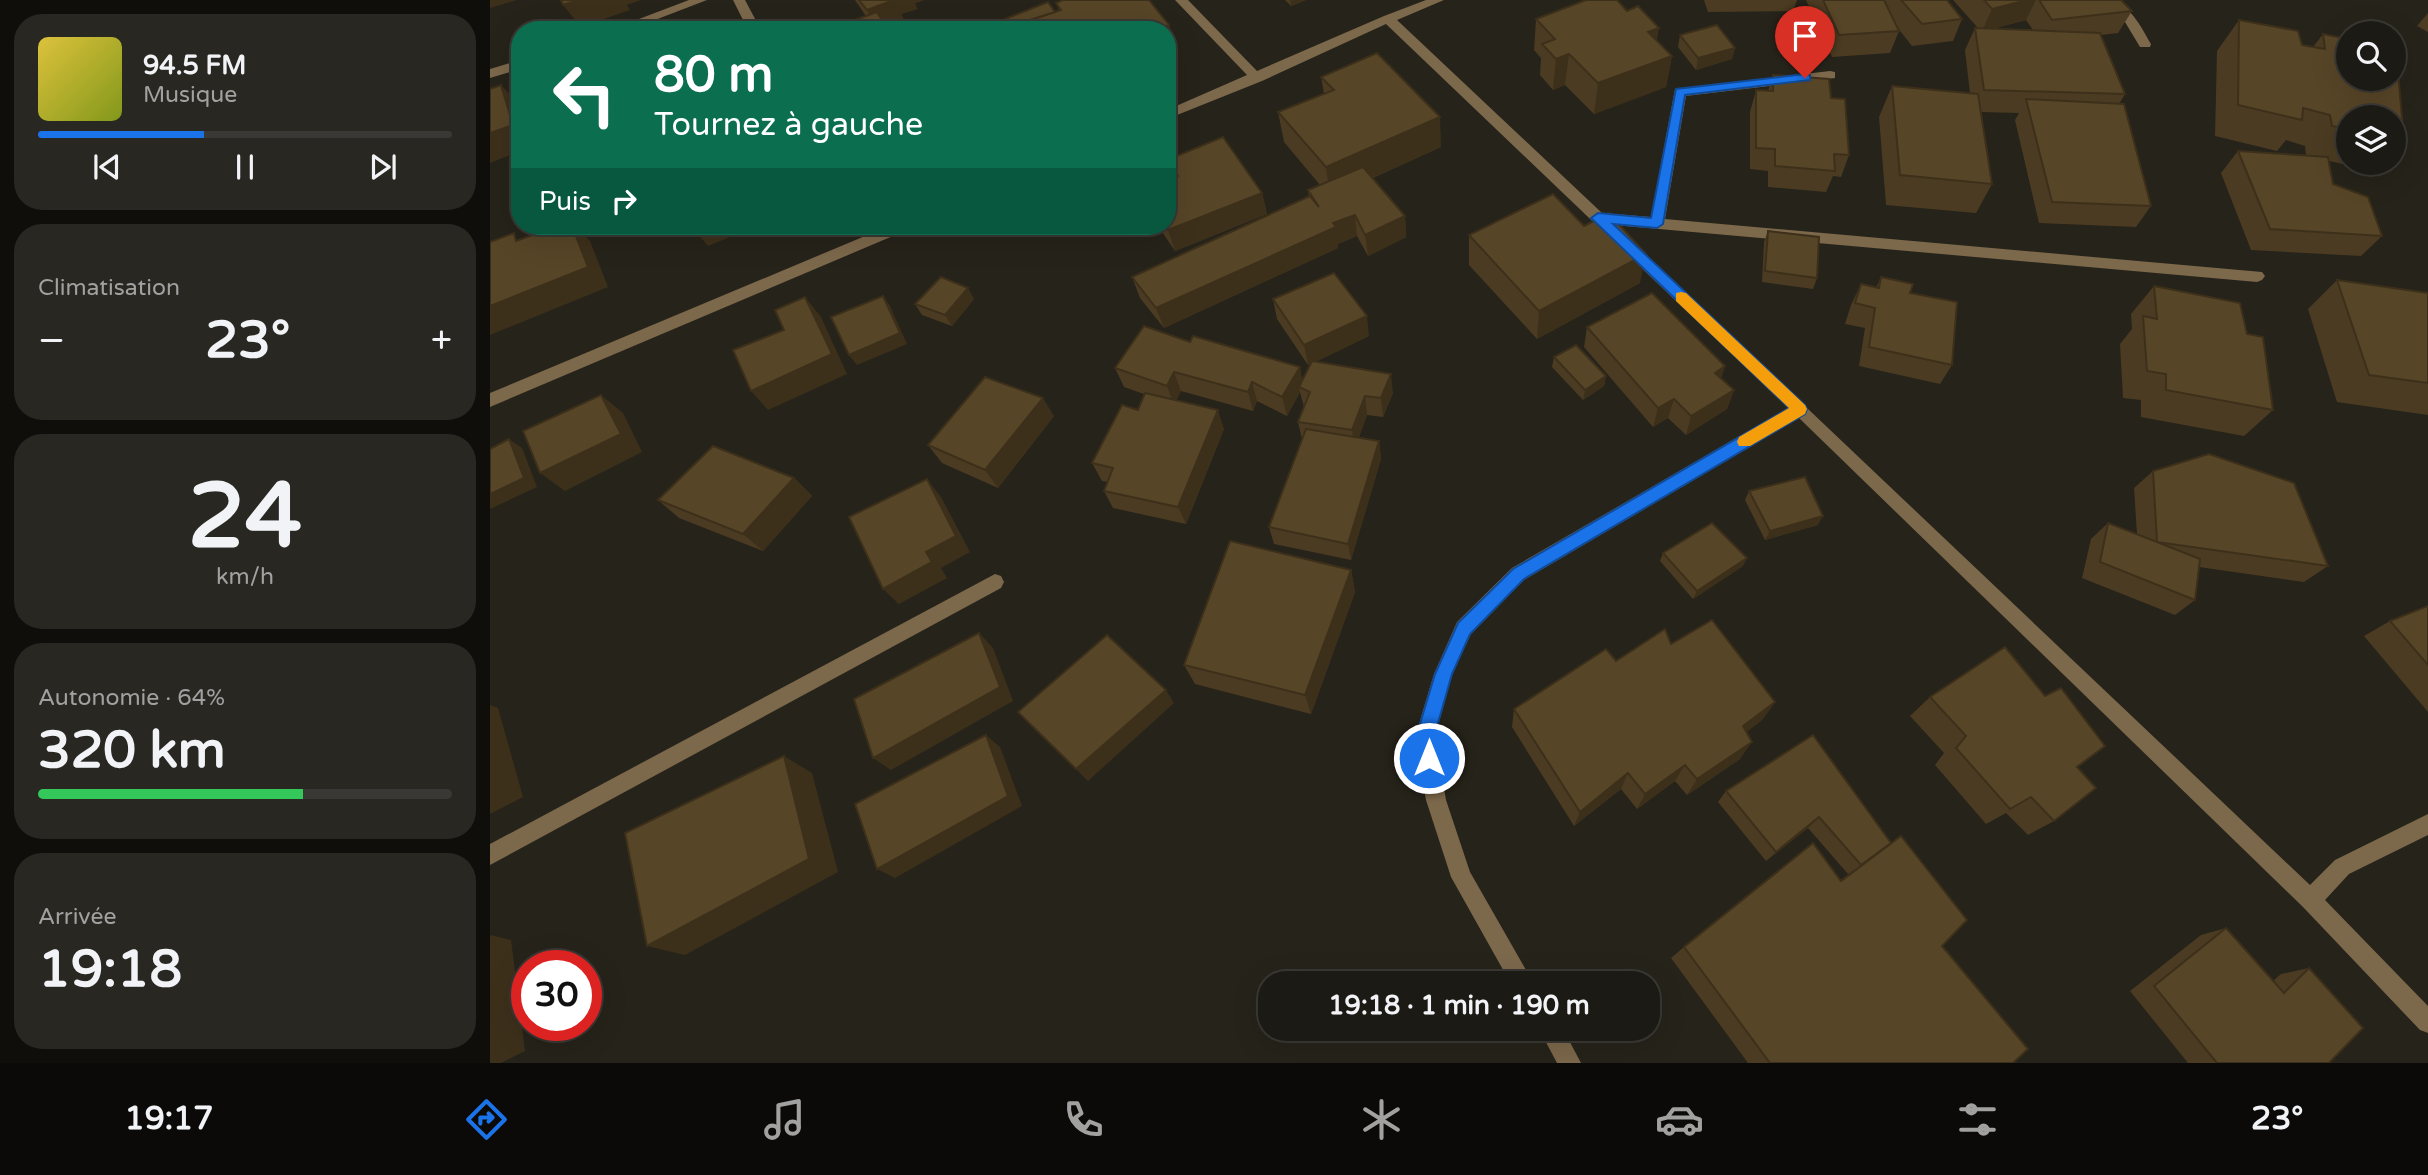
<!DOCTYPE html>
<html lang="fr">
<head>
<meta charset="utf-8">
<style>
  body { margin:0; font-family:"Varela Round",sans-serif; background:#292722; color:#f1f3f6; height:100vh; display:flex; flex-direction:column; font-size:26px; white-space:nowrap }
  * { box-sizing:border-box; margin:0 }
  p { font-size:23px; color:#a0a1a0 }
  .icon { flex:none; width:38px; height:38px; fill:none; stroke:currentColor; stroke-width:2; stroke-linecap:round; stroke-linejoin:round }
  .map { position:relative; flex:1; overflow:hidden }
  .panel { display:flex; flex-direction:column; gap:14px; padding:14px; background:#0f0e0b; width:490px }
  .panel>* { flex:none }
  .banner { position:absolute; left:21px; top:21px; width:665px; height:214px; border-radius:28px; box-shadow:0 7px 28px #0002,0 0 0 2px #3a3834; background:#0b6e4f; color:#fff; overflow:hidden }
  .fabs { position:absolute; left:1846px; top:21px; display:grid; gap:14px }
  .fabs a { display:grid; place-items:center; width:70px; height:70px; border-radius:50%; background:#1c1a14; box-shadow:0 7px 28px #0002,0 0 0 2px #3a3834; font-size:35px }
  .speed { position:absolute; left:21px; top:950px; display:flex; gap:14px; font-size:35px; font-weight:700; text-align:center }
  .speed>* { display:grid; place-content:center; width:91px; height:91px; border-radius:50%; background:#1c1a14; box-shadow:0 7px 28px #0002,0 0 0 2px #3a3834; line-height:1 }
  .speed .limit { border:10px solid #d22; background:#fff; color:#111 }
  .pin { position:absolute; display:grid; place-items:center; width:60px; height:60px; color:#fff; margin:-72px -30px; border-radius:50% 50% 50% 0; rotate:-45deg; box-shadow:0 0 7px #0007 }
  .pin .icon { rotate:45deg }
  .me { position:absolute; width:77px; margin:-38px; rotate:0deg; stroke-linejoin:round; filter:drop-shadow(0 0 5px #0008) }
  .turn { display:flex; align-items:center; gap:24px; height:147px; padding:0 28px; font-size:32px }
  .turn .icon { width:91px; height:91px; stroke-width:2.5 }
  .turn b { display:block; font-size:49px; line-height:60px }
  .then { display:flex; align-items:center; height:66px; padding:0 28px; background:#0003; gap:14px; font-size:26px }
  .big { font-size:52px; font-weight:700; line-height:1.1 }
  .panel .widget { flex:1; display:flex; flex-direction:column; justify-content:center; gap:10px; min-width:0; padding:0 24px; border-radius:28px; background:#292722 }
  .panel .dial { align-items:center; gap:0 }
  .dial b { font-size:91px; line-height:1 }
  .song { display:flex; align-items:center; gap:21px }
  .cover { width:84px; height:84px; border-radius:10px; background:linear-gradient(135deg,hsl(50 70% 55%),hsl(70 70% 35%)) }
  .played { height:7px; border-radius:4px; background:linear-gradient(90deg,#1a73e8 40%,#3a3834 40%) }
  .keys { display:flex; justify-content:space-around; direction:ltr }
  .heat { display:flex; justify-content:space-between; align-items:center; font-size:38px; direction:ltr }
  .charge { height:10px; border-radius:5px; background:linear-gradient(90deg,#34c759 64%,#3a3834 0) }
  .trip { position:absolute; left:768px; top:971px; width:402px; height:70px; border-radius:28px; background:#1c1a14; box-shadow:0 7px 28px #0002,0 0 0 2px #3a3834; font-weight:700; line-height:70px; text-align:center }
  .tab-bar { display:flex; height:112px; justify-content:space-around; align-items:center; background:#0b0a08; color:#a0a1a0 }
  .tab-bar .icon { width:49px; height:49px }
  .tab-bar .current { color:#1a73e8 }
  .tab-bar b { font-size:32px; color:#f1f3f6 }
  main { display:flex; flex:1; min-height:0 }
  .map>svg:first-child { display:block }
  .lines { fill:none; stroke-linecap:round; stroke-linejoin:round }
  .minor { fill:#7c684b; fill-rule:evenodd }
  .wall { fill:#4b3b22; fill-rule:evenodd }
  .shaded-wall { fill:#3d301b }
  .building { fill:#574527; stroke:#3d301b; stroke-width:2 }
  .route { fill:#1a73e8; stroke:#114b97; stroke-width:2 }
  .slow { fill:#f59e0b }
</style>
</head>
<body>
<main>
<section class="panel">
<div class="widget">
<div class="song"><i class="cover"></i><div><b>94.5 FM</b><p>Musique</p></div></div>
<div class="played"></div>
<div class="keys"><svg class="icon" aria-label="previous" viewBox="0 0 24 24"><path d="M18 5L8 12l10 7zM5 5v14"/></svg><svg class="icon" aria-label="pause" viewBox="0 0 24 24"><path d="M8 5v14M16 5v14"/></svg><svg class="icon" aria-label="next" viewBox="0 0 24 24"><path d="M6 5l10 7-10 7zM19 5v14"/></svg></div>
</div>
<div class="widget"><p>Climatisation</p>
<div class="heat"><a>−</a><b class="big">23°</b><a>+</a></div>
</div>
<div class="widget dial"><b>24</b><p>km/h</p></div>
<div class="widget"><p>Autonomie · 64%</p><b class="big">320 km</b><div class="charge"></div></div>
<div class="widget"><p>Arrivée</p><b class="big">19:18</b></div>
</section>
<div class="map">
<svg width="1938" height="1063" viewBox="0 0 1938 1063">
  <rect width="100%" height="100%" fill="#26231a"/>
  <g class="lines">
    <g class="minor">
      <polygon points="199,0 217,0 139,30 120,30"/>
      <polygon points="243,0 255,0 271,30 258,30"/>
      <polygon points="685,0 698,0 767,71 894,16 936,0 954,0 907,20 1112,213 1161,217 1185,89 1340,71 1345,72 1345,78 1196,96 1175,219 1772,272 1775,276 1772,280 1767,282 1124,225 1820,885 1845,860 1938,814 1938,835 1859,874 1835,900 1938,1006 1938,1033 1930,1030 1813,907 1309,418 1034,580 981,634 962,674 945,737 956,800 980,872 1044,984 1021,984 961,877 936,800 925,737 944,674 967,622 1022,568 1298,408 896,24 772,81 677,119 677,110 757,75"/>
      <path d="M1610,0c29,0 38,22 51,44l-1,3h-10l-18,-30z"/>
      <polygon points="30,60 30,69 0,78 0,69"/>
      <polygon points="399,226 419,226 417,230 0,407 0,393"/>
      <polygon points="505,574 511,576 514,582 511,588 0,865 0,844"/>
      <polygon points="1049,1029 1073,1029 1091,1063 1067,1063"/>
    </g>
  </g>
  <g class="wall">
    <polygon points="365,0 434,0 425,3 427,9 411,14 415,22 376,16"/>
    <polygon points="573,0 659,0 679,25 687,56 677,60 677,30 519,30 515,19 558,2 565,12 569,10 566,3"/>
    <polygon points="795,0 816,0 801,6"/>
    <polygon points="1214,0 1307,0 1303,11 1218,12"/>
    <polygon points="1316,0 1457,0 1472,19 1463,41 1422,46 1407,27 1409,31 1400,53 1342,57"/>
    <path d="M1463,0h168l11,11 -14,22 -17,2 24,59 -6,10 32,102 -15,21 -97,-4 -24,-103 4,-7 -38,-1 11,72 -16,29 -90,-8 -7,-88 13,-31 78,7 -5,-43 10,-22h3zM1536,20l7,10 -41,-1z"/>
    <polygon points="1938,13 1938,32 1927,26"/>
    <polygon points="1046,19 1167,41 1182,56 1176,87 1104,114 1075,85 1063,90 1050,75 1051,58 1044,50"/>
    <polygon points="1749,20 1808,31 1812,45 1823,47 1833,34 1858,39 1858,79 1904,79 1904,48 1906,48 1914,141 1904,152 1904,117 1858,117 1858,163 1894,163 1886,171 1839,161 1843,184 1878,197 1892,236 1871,256 1761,250 1731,173 1748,151 1816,155 1815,146 1796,140 1787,151 1725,136 1727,51"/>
    <polygon points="1190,35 1245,48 1242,59 1206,70 1188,47"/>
    <polygon points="1283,75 1341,98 1359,155 1351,177 1343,176 1336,192 1278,187 1278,171 1260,169 1260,112 1266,90 1278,91"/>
    <polygon points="831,77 951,147 883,178 915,216 916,237 878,256 867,236 848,244 848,248 674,328 650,298 642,277 819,197 818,190 830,185 794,142 788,112 834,94"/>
    <polygon points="679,159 772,193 777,214 685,251 668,226 677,226 684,177"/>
    <polygon points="1278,231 1327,278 1323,289 1272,282 1274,242"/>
    <polygon points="979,235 1150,283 1047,339 979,265"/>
    <polygon points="1391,277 1420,293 1462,365 1450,384 1369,366 1375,328 1355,324 1361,305 1371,284 1386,288"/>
    <polygon points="1847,280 1938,293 1938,415 1847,402 1818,309"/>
    <polygon points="1664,286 1757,334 1783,410 1754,436 1651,417 1651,400 1633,398 1630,344 1642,329 1641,314"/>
    <polygon points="484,299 462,326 432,315 425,304"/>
    <polygon points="783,299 879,336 825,362 903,393 893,417 877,415 869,437 889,441 891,459 861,560 784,544 779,527 812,439 808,422 814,407 810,392 797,416 767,401 763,411 691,391 686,400 734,429 696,524 623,508 614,491 618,482 612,481 602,463 648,410 654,394 634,387 625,368 700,342 810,367 812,381 821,363 818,365 787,319"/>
    <polygon points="1097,327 1235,366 1231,378 1244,390 1237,409 1196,435 1178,418 1163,427 1094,347"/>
    <polygon points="1064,357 1116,376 1114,386 1093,400 1062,367"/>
    <polygon points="564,416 508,488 452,463 438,445"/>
    <polygon points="1663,471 1838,566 1814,582 1709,567 1705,600 1685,615 1592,578 1601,539 1618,523 1647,534 1644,488"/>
    <polygon points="304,478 322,496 273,551 189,518 168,500"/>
    <polygon points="1259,491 1328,525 1275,540 1255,500"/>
    <polygon points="1173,553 1253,566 1203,599 1170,561"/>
    <polygon points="861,570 865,592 821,714 705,684 694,665"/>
    <polygon points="1938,606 1938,712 1874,636 1900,621"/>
    <polygon points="1181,644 1285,702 1272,720 1256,732 1250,759 1197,795 1185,781 1147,809 1131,789 1084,826 1022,727 1024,709 1126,661"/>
    <polygon points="1440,697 1587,767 1564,821 1538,835 1516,813 1496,824 1445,765 1454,753 1420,716"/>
    <polygon points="1323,735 1452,946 1523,1063 1258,1063 1181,958 1194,947 1351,880 1366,868 1358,874 1318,828 1276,861 1228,802 1236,791"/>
    <polygon points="1736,928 1783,981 1791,974 1819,968 1839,1063 1698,1063 1640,991 1711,935"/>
  </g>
  <g class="shaded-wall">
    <polygon points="0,0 27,0 0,8"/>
    <polygon points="88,0 151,0 137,5 140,10 91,27 73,5"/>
    <polygon points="403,0 434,0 425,3 427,9 411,14 415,22 395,30 388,30 377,10"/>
    <polygon points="800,0 816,0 801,6"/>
    <polygon points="1537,0 1546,0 1536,20 1492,31 1502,9"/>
    <polygon points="679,25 687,56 677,60 677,30 667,30"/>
    <polygon points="1169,28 1164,59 1158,32"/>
    <polygon points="1245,48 1242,59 1206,70 1208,58"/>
    <polygon points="1079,54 1075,85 1063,90 1066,59"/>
    <polygon points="1182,56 1176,87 1104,114 1108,83"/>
    <polygon points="11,85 30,105 30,151 0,163 0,133"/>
    <polygon points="950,117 951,147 840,197 836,167"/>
    <polygon points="772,193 777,214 685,251 678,230"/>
    <polygon points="865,215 867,236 848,244 848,248 674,328 666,308 843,223"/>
    <polygon points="915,216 916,237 878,256 875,235"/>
    <polygon points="82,226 85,226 100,241 118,287 0,335 0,306"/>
    <polygon points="201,226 267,226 218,246"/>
    <polygon points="1156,254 1150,283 1047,339 1049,311"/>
    <polygon points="478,288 484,299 462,326 455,315"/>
    <polygon points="393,296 400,306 417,344 367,365 359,355"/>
    <polygon points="315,297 331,317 357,374 278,410 261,391"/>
    <polygon points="877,316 879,336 818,365 814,345"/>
    <polygon points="1235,366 1229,385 1225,373"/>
    <polygon points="810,367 813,386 809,387 810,392 797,416 792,397"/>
    <polygon points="684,372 691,391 684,405 677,386"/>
    <polygon points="901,374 903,393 893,417 891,398"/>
    <polygon points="1116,376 1114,386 1093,400 1095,390"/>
    <polygon points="762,382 767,401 763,411 758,392"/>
    <polygon points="1244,390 1237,409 1196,435 1201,416"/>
    <polygon points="111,395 133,413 152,452 75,491 50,473"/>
    <polygon points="875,396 877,415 865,448 862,430"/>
    <polygon points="553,398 564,416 508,488 495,470"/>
    <polygon points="1184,399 1178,418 1163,427 1168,408"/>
    <polygon points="728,410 734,429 696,524 688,507"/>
    <polygon points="19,439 32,448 47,487 0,509 0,494"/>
    <polygon points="889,441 891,459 861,560 858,544"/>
    <polygon points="304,478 322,496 273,551 253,534"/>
    <polygon points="437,479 451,497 480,552 451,568 457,578 409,604 393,589 436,552"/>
    <polygon points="1333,516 1328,525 1275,540 1280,531"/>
    <polygon points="1257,558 1253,566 1203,599 1207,591"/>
    <polygon points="861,570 865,592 821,714 815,695"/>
    <polygon points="489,633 503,648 523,701 401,770 383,758"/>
    <polygon points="676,690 684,703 598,781 586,769"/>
    <polygon points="1285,702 1272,720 1241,744 1253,726"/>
    <polygon points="0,705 8,708 33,797 0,814"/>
    <polygon points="496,735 510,747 532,806 405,878 387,869"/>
    <polygon points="1262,742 1250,759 1197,795 1207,779"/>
    <polygon points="294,756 322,773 348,872 195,955 157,946"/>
    <polygon points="1195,765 1185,781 1147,809 1155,794"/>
    <polygon points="1138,773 1131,789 1084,826 1090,812"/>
    <polygon points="1329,817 1318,828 1276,861 1286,852"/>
    <polygon points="0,935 21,940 35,1051 11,1063 0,1063"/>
  </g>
  <g class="building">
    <polygon points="71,0 88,0 73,5"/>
    <polygon points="369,0 404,0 377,10"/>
    <polygon points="573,0 659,0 679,25 667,30 547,30 540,20 571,10 566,3"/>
    <polygon points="1096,0 1127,0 1137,11 1148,6 1169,28 1158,32 1182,56 1108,83 1079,54 1066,59 1052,44 1065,39 1046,19"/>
    <polygon points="1333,0 1394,0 1409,31 1349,35"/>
    <polygon points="1411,0 1457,0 1472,19 1432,24"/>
    <polygon points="1494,0 1537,0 1502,9"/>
    <polygon points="1549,0 1631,0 1642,11 1562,20"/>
    <polygon points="558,2 565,12 540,20 544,30 522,30 515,19"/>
    <polygon points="387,12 398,30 337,30"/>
    <polygon points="1749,20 1808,31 1812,45 1835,49 1833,34 1858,39 1858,79 1904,79 1904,48 1906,48 1914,141 1904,139 1904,117 1858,117 1858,129 1842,126 1840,115 1813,108 1812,120 1748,105"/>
    <polygon points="191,21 195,30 168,30"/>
    <polygon points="1227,25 1245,48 1208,58 1190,35"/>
    <polygon points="1485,28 1610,33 1635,94 1494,90"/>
    <polygon points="887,53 950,117 836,167 788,112 844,90 831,77"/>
    <polygon points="1283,75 1339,79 1341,98 1355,99 1359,155 1344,154 1345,171 1285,166 1285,149 1266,148 1266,90 1283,91"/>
    <polygon points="11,85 23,125 0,133 0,89"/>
    <polygon points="1402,86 1488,94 1502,184 1410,175"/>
    <polygon points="1536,99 1634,104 1661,206 1562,202"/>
    <polygon points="733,137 772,193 678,230 675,226 677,226 677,180 688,176 679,159"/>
    <polygon points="1748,151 1838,157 1843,184 1878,197 1892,236 1780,229"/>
    <polygon points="873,167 915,216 875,235 865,215 843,223 846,227 666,308 642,277 820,196 829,207 818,190"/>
    <polygon points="1063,194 1094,226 1119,213 1156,254 1049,311 979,235"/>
    <polygon points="67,226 82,226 98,267 0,306 0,242 24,233 26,241"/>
    <polygon points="1278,231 1329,237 1327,278 1275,271"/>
    <polygon points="844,273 877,316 814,345 783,299"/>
    <polygon points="451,277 478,288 455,315 425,304"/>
    <polygon points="1391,277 1423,284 1420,293 1467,302 1462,365 1379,347 1385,308 1365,303 1371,284 1389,288"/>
    <polygon points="1847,280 1938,293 1938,383 1879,375"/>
    <polygon points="1664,286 1750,303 1757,334 1773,337 1783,410 1676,390 1676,374 1657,371 1653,316 1667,319"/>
    <polygon points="1162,293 1235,366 1225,373 1244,390 1201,416 1184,399 1168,408 1097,327"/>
    <polygon points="393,296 410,333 359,355 341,317"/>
    <polygon points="315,297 342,354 261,391 243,350 294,330 285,310"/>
    <polygon points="654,326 700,342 703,336 810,367 792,397 762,382 758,392 684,372 677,386 625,368"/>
    <polygon points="1086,345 1116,376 1095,390 1064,357"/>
    <polygon points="822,361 901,374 891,398 875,396 862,430 808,422 820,392 809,387"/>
    <polygon points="495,377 553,398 495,470 438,445"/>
    <polygon points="655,393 728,410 688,507 614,491 623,468 602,463 632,405 648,410"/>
    <polygon points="111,395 131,434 50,473 33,431"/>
    <polygon points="816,429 889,441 858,544 779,527"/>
    <polygon points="19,439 34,478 0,494 0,449"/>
    <polygon points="223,446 304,478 253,534 168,500"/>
    <polygon points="1719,454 1804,483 1838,566 1667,542 1710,559 1705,600 1610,562 1618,523 1667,542 1663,471"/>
    <polygon points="1315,477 1333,516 1280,531 1259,491"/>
    <polygon points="437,479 466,536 436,552 442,562 393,589 359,517"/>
    <polygon points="1222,523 1257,558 1207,591 1173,553"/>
    <polygon points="740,541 861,570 815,695 694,665"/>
    <polygon points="1938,606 1938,665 1900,621"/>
    <polygon points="1222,620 1285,702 1253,726 1262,742 1207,779 1195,765 1155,794 1138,773 1090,812 1024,709 1116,649 1126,661 1175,629 1181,644"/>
    <polygon points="489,633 510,687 383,758 364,699"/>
    <polygon points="617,635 676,690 586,769 528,712"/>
    <polygon points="1515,647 1555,696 1571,688 1615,746 1587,767 1606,788 1564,821 1541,797 1520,809 1466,748 1476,736 1440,697"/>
    <polygon points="496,735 518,796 387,869 365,804"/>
    <polygon points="1323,735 1401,843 1371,865 1329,817 1286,852 1236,791"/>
    <polygon points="294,756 319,859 157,946 135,833"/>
    <polygon points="1411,836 1477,920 1452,946 1538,1049 1523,1063 1280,1063 1194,947 1323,843 1351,881"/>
    <polygon points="1736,928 1794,993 1819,968 1873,1028 1839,1063 1727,1063 1664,986"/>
  </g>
  <polygon class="route" points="1315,74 1320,75 1320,80 1195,95 1173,224 1167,228 1123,224 1315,405 1317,409 1315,414 1034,579 980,634 962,674 944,737 947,758 945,764 939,766 932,764 926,737 945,674 968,623 1023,569 1299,408 1101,218 1108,213 1161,218 1186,89"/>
  <polygon class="slow" points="1191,292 1196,293 1315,405 1317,409 1315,414 1260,446 1249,446 1247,442 1249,437 1299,408 1186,301 1186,293"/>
</svg>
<div class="fabs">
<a><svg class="icon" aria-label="search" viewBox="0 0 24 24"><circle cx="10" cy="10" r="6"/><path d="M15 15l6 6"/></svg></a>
<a><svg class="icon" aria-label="layers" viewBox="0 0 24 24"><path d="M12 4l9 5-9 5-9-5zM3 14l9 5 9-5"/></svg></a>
</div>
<div class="speed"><div class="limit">30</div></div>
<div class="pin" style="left:1315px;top:78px;background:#d93025"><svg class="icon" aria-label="arrive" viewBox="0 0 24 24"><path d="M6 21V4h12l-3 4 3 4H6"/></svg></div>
<svg class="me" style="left:939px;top:758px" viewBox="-20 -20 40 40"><circle r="17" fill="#1a73e8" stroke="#fff" stroke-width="3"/><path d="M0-11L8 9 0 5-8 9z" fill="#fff"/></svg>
<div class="trip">19:18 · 1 min · 190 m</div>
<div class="banner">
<div class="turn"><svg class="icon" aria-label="left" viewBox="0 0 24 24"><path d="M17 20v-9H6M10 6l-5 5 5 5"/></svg><div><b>80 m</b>Tournez à gauche</div></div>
<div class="then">Puis<svg class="icon" aria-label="right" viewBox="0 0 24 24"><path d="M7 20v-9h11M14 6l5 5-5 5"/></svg></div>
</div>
</div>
</main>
<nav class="tab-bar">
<b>19:17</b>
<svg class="icon current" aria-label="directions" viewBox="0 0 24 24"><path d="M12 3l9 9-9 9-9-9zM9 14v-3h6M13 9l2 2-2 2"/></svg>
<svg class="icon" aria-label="music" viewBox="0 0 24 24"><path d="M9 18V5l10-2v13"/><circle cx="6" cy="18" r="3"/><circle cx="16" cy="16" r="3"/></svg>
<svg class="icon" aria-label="phone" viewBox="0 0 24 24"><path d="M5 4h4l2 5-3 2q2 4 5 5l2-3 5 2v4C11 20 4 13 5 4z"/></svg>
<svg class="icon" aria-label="climate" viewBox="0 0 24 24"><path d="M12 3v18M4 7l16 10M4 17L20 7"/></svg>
<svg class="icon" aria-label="car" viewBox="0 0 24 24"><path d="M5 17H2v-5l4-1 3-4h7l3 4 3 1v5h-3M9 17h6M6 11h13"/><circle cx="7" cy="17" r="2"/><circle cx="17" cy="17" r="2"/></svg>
<svg class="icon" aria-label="filters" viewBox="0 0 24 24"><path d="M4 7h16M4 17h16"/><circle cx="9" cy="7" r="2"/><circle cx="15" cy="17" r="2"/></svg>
<b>23°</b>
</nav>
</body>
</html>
